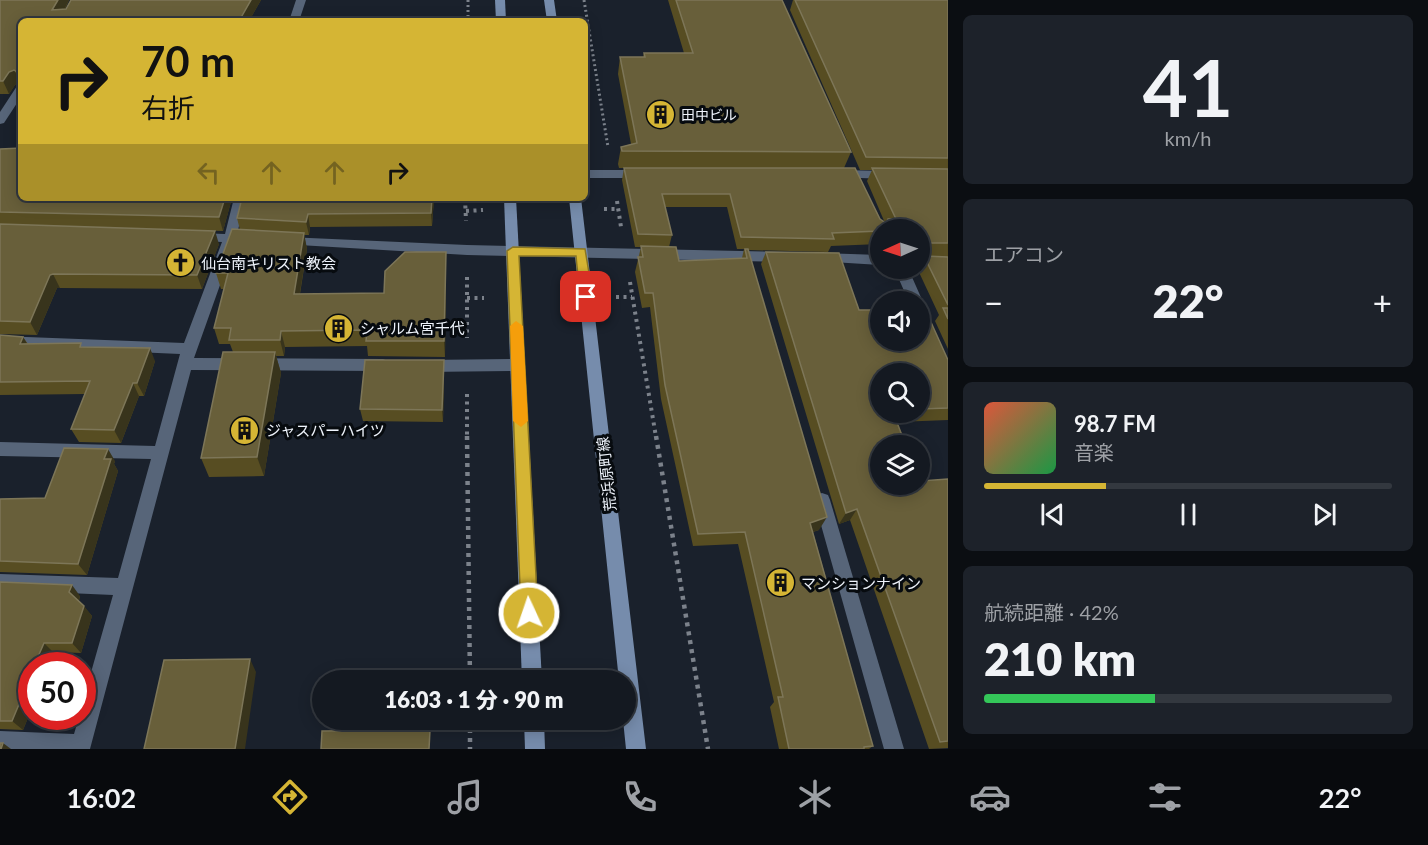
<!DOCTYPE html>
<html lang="ja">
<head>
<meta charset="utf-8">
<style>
  body { margin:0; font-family:Lato,"Noto Sans JP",sans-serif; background:#1d222a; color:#f1f3f6; height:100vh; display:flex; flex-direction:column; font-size:22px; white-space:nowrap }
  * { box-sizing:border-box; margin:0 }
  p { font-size:20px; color:#9da0a5 }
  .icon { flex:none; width:33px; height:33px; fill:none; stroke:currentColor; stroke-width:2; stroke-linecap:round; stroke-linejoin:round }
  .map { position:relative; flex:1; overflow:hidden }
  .sheet { display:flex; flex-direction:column; gap:15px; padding:15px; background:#0b0e12; width:480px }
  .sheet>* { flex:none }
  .banner { position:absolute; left:18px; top:18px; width:570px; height:183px; border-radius:9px; box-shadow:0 3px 15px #0003,0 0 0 2px #33383f; background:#d5b534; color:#111; overflow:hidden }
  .needle { width:39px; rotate:267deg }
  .controls { position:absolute; left:870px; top:219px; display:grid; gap:12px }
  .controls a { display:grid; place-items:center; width:60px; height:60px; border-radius:50%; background:#141921; box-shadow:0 3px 15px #0003,0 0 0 2px #33383f; font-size:30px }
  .speed { position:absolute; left:18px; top:652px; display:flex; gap:12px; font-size:30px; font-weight:700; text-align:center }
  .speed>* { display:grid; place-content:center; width:78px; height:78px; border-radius:50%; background:#141921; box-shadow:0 3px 15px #0003,0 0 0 2px #33383f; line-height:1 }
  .speed .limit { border:9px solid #d22; background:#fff; color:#111 }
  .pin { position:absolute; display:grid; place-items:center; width:51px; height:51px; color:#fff; margin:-26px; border-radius:12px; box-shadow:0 3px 9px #0006 }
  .me { position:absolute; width:66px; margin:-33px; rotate:357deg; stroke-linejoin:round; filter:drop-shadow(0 0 4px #0008) }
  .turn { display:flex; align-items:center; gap:21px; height:126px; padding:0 24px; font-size:27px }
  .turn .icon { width:78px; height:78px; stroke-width:2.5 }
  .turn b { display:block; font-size:42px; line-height:51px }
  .lanes { display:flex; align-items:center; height:57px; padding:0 24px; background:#0003; justify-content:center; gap:30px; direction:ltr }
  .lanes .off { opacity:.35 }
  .big { font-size:45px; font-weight:800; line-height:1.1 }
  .sheet .card { flex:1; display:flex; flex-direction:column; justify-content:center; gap:9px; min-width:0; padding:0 21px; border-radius:9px; background:#1d222a }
  .sheet .dial { align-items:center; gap:0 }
  .dial b { font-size:78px; line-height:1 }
  .song { display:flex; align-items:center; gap:18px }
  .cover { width:72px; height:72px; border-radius:9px; background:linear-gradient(135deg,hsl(10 70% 55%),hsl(140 70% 35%)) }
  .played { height:6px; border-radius:3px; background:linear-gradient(90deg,#d5b534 30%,#33383f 30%) }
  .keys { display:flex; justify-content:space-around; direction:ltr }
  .heat { display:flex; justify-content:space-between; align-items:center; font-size:33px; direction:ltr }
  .charge { height:9px; border-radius:4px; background:linear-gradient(90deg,#34c759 42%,#33383f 0) }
  .trip { position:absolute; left:312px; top:670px; width:324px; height:60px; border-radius:30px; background:#141921; box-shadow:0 3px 15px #0003,0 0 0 2px #33383f; font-weight:800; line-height:60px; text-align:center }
  .dock { display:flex; height:96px; justify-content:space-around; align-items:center; background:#080a0d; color:#9da0a5 }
  .dock .icon { width:42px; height:42px }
  .dock .selected { color:#d5b534 }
  .dock b { font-size:27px; color:#f1f3f6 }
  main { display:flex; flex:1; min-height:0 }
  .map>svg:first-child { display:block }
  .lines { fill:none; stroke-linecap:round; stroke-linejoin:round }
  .path-far2 { stroke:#7c828b; stroke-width:3; stroke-dasharray:2 3; stroke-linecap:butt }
  .path-far1 { stroke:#7c828b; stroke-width:4; stroke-dasharray:3 4.5; stroke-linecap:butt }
  .path { stroke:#7c828b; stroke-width:4.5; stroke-dasharray:4 5; stroke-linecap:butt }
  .street { fill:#576579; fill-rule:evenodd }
  .secondary { fill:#768cac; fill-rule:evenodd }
  .wall { fill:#574d22; fill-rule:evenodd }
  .shaded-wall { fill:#38341c }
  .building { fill:#685f3a; stroke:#7d7658; stroke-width:1.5 }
  .route { fill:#d5b534; stroke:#8a7622; stroke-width:1.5 }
  .slow { fill:#f59e0b }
  .labels { text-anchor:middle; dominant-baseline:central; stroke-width:6; stroke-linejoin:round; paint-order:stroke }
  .far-poi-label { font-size:14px; fill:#eff4fc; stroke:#070b0f; text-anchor:start }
  .poi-label { font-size:15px; fill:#eff4fc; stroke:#070b0f; text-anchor:start }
  .street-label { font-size:15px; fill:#eff4fc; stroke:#070b0f }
</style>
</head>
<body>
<main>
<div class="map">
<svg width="948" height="749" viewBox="0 0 948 749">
  <rect width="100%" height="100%" fill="#1a212c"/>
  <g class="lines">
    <g class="path-far2">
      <polyline points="468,0 468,21"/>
      <polyline points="584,0 608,147"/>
    </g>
    <g class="path-far1">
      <polyline points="465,198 466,221"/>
      <polyline points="617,201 621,227"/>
      <polyline points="604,209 618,209"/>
      <polyline points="466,211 483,210"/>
      <polyline points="467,277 467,338"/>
      <polyline points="630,282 656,437"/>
      <polyline points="616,297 632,297"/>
      <polyline points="467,298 484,298"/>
      <polyline points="467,394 467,437"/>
    </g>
    <g class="path">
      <polyline points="467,436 470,681"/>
      <polyline points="656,436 708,749"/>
      <polyline points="470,720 470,749"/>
    </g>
    <g class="street">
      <polygon points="296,0 306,0 299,21 289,21"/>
      <polygon points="21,85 21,97 4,123 0,124 0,112 17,86"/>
      <polygon points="585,170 642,170 648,174 642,178 585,178"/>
      <polygon points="837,170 888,171 894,175 888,179 833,177 831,174"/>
      <polygon points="234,198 246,198 237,234 253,236 255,239 248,243 235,243 194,358 383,359 388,361 390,365 388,369 383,371 191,370 90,749 0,749 0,731 74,734 79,717 82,717 82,704 113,595 0,590 0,574 118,578 151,459 0,456 0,442 155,446 180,354 0,346 0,336 184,343 222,242 197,241 190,237 197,233 225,234"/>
      <polygon points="287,237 467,245 785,252 792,257 785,262 467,255 282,244 280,241 282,238"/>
      <polygon points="821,253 880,255 880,265 816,261 814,258 816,255"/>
      <polygon points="894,268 908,268 923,302 921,306 920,302 909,302"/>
      <polygon points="518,359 523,361 525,365 523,369 518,371 425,372 420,370 418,366 420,362 425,360"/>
      <polygon points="822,493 828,495 830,500 904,749 884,749 814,500 816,495"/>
    </g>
    <g class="secondary">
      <polygon points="495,0 505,0 506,21 496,21"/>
      <polygon points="544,0 554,0 557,21 547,21"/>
      <polygon points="504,198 516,198 542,681 522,681"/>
      <polygon points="569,198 581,198 646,749 626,749 623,720 626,720 626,681 619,681"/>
      <polygon points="524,720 544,720 545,749 525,749"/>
    </g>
  </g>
  <g class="wall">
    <polygon points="0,0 69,0 65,9 66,9 71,0 261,0 249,21 21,21 21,90 18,84 15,85 9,94 0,94"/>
    <path d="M668,0h114l69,152 -7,16 36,51 5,4 -18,-42 5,-11h-12l-70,-160 3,-10h155v349l-13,-28 4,-6 -22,-47h3v-38h-40v14l-49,2 -3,6 -80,-2 71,280 -6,2 60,214 -4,3h-90l-9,-42 4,-5 -36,-158 -45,2 -32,-147 -11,-92 -8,1 -7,-36 6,-25h-6l-13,-67 2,-12h-5l-1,-4 3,-17 10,-3 -13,-70 2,-17h23l1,-4h40zM665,207h62l10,42h7l-2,9 -63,3 -10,-14 3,-12z"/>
    <polygon points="0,149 21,198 232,198 223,231 184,230 219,244 202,289 60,288 57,288 37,335 0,334"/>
    <polygon points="434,198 432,226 310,227 309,235 304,235 307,249 300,294 384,293 446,252 445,357 368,356 367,346 285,347 284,356 276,356 281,373 264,476 209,477 201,458 233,352 230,344 219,344 214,328 224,289 221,289 216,273 240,230 237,218"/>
    <path d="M766,252l93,58 89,50v60l-51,2 24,59 27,-2v269l-19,1 -79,-229 -11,4 -78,-260zM920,374v38h-40z"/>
    <polygon points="0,335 23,337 28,344 83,347 155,361 144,396 139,396 121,443 79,442 71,429 85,394 0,395"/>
    <polygon points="444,360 444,373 443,422 363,421 360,409"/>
    <polygon points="115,461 114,464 118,471 87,575 0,572 0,499 45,498"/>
    <polygon points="0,582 80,596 79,601 92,616 81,653 53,652 32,666 32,708 23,730 0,729"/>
  </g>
  <g class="shaded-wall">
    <polygon points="58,0 69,0 58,21 52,10"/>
    <polygon points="251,0 261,0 249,21 239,21"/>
    <polygon points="14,70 20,81 17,81 18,84 15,85 9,94 3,81 9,72"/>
    <polygon points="225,198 232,198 223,231 219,217"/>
    <polygon points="432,198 434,198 432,226 431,213"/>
    <polygon points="308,214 310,227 309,235 306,222"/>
    <polygon points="215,231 219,244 202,289 197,275"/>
    <polygon points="304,233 307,249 297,310 294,294"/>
    <polygon points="446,252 446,268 445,357 444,341"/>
    <polygon points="53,274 60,288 57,288 37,335 30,322 50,275"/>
    <polygon points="281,331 285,347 284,356 280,340"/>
    <polygon points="23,337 31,350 20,344"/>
    <polygon points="150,348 155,361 144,396 137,383"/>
    <polygon points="275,352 281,373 264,476 257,457"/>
    <polygon points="444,360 444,373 443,422 442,410"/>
    <polygon points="133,383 139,396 121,443 114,430"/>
    <polygon points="108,449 115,461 114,464 118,471 87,575 78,564 104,459"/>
    <polygon points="857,509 850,520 839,524 846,513"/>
    <polygon points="827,517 819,530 802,535 810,523"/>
    <polygon points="72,585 80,596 78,602 69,592"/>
    <polygon points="84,606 92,616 81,653 72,643"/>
    <polygon points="44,643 53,652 48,666 34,666"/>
    <polygon points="250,659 256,672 245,749 235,749"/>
    <polygon points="32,673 32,708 23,730 12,721"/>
    <polygon points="3,743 11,749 1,749"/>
  </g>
  <g class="building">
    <polygon points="0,0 58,0 52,10 66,9 71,0 251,0 239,21 21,21 21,81 17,81 17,72 14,70 9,72 3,81 0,81"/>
    <polygon points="676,0 782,0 851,152 622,151 621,147 637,143 620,57 645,57 644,53 693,53"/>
    <polygon points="795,0 948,0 948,158 866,157"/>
    <polygon points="21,148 21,198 225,198 219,217 0,212 0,149"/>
    <polygon points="624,168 855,168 880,219 886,223 888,219 896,219 872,168 948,169 948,243 925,243 925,256 948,257 948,305 920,248 920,230 880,230 880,231 832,233 834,239 741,237 730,194 662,194 672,235 638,234"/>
    <polygon points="242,198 432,198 431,213 308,214 306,222 237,218"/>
    <polygon points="0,224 215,231 197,275 53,274 50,275 30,322 0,321"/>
    <polygon points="232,229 304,233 294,294 384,293 385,271 405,252 446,252 444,341 366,341 367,330 281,331 280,340 229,340 231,328 214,328 228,273 216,273"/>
    <polygon points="641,246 676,247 679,261 747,258 745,249 748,249 827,517 810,523 873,746 864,747 864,749 789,749 778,697 783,697 745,532 698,534 665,385 653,293 645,293 638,257 643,257"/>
    <polygon points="766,252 839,253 859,310 880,310 880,340 920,340 920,309 925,309 948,360 948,408 920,409 920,374 880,374 880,412 893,412 906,446 880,446 880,484 920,484 920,478 921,481 948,479 948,741 940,742 857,509 846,513"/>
    <polygon points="943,308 948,308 948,319"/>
    <polygon points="0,335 23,337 20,344 81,343 80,347 150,348 137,383 133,383 114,430 71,429 90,381 0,382"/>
    <polygon points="223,352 275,352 257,457 201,458"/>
    <polygon points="365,360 444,360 442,410 360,409"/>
    <polygon points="64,448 108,449 104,459 111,459 78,564 0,561 0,499 45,498"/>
    <polygon points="0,582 72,585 69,592 84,606 72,643 44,643 34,666 32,666 32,673 12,721 0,721"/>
    <polygon points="250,659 235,749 144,749 164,660"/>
    <polygon points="430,730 429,749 321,749 322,731"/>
    <polygon points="0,743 3,743 1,749 0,749"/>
  </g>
  <polygon class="route" points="513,247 585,249 593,297 586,301 580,297 576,256 519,256 538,613 535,619 529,621 523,619 521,613 507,251"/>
  <polygon class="slow" points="516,321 523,326 528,421 521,427 513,421 510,326"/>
  <defs>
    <symbol id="building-disc" viewBox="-11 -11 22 22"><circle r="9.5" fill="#d5b534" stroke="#070b0f"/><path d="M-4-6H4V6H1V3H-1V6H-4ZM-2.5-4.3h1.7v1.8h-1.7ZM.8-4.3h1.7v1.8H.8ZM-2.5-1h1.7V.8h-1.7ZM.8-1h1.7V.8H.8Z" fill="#111"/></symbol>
    <symbol id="church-disc" viewBox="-11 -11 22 22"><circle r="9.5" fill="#d5b534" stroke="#070b0f"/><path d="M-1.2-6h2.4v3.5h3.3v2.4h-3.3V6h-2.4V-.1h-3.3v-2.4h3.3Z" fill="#111"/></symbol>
  </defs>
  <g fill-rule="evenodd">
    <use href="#building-disc" x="644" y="98" width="33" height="33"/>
    <use href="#church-disc" x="164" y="246" width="33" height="33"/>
    <use href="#building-disc" x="322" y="312" width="33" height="33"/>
    <use href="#building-disc" x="228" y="414" width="33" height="33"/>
    <use href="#building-disc" x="764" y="566" width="33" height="33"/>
  </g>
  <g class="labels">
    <g class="far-poi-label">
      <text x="681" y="114">田中ビル</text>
    </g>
    <g class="poi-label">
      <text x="201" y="263">仙台南キリスト教会</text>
      <text x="360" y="328">シャルム宮千代</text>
      <text x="266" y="430">ジャスパーハイツ</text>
      <text x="801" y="583">マンションナイン</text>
    </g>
    <g class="street-label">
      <text transform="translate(606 474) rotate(-96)">荒浜原町線</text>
    </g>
  </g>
</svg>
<div class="controls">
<a><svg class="needle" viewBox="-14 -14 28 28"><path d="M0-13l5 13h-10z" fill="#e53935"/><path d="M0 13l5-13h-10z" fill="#9da0a5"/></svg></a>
<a><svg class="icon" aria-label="sound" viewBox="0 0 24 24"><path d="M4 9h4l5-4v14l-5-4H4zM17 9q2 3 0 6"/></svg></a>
<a><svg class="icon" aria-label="search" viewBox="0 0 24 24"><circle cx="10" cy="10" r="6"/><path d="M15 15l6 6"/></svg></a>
<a><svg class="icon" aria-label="layers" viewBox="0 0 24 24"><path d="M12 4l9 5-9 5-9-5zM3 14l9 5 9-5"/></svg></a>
</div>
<div class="speed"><div class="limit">50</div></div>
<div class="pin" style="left:586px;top:297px;background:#d93025"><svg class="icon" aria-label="arrive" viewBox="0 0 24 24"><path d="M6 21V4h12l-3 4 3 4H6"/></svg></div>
<svg class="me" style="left:529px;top:613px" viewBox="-20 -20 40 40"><circle r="17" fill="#d5b534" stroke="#fff" stroke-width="3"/><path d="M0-11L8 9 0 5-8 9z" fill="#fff"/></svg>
<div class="trip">16:03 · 1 分 · 90 m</div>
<div class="banner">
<div class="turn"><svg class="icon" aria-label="right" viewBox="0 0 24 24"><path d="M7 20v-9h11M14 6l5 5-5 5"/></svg><div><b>70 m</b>右折</div></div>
<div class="lanes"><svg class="icon off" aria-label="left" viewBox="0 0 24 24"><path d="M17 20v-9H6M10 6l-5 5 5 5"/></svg><svg class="icon off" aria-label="ahead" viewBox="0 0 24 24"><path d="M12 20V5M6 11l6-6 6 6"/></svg><svg class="icon off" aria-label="ahead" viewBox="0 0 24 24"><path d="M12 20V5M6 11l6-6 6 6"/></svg><svg class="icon" aria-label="right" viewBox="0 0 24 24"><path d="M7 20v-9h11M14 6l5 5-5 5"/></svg></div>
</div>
</div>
<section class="sheet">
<div class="card dial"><b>41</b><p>km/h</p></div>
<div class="card"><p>エアコン</p>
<div class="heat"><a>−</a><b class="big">22°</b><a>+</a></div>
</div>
<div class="card">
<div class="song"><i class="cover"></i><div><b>98.7 FM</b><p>音楽</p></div></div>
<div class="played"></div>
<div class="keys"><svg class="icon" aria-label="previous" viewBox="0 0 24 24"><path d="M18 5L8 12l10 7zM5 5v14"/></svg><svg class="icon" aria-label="pause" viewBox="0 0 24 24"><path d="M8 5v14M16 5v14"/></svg><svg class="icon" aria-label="next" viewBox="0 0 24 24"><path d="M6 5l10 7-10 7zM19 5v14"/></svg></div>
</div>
<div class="card"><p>航続距離 · 42%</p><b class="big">210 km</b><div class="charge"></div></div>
</section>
</main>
<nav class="dock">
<b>16:02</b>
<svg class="icon selected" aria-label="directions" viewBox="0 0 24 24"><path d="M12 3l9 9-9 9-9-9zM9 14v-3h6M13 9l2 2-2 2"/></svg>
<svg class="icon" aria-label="music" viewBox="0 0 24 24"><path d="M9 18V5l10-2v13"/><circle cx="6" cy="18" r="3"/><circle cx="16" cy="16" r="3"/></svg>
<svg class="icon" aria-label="phone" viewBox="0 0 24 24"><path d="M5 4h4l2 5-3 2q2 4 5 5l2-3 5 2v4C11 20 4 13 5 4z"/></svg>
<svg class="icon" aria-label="climate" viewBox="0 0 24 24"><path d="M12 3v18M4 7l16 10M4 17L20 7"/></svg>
<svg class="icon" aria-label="car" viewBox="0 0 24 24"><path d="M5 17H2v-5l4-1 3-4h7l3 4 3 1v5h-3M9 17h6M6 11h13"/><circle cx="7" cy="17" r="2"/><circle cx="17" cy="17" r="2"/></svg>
<svg class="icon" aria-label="filters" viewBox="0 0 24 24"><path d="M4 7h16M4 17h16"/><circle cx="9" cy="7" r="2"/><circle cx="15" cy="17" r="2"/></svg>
<b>22°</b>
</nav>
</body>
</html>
